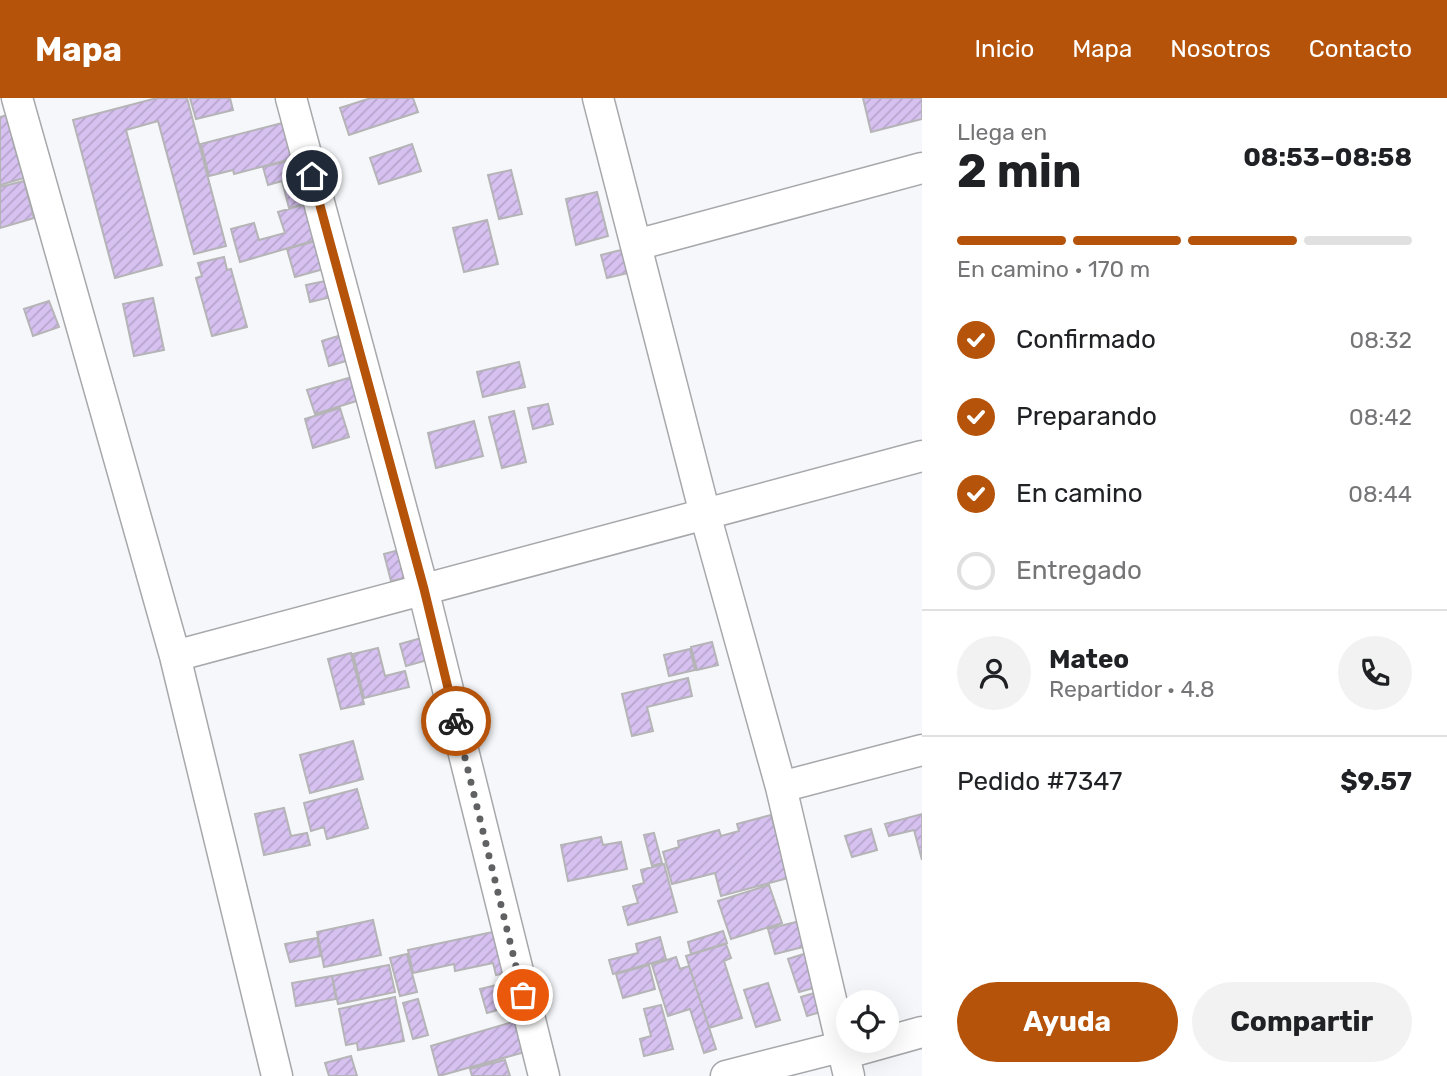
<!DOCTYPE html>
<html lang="es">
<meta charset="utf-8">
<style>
body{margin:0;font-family:Rubik,sans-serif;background:#f2f2f2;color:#202124;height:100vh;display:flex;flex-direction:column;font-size:26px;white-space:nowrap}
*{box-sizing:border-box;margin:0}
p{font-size:23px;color:#757577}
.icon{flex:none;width:38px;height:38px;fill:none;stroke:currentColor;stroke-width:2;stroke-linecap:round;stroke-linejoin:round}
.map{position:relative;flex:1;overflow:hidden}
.details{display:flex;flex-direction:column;background:#fff;width:525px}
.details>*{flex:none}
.fabs{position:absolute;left:836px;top:892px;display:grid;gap:14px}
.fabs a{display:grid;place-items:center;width:63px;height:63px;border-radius:50%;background:#fff;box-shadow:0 7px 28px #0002;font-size:35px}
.pin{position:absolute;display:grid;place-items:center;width:60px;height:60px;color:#fff;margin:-30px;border:4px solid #fff;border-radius:50%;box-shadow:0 2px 7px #0007}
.courier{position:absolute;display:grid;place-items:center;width:70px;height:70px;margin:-35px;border:5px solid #b45309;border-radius:50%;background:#fff;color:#222;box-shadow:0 2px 9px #0007}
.headline em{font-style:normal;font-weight:700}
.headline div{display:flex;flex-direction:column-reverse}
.headline{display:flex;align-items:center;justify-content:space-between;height:119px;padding:0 35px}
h1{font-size:46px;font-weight:700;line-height:52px}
.bar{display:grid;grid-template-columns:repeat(4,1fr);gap:10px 7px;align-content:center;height:84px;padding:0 35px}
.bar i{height:9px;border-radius:5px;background:#e0e0e0}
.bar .active{background:#b45309}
.bar p{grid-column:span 4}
.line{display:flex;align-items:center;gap:18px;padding:0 35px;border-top:2px solid #e0e0e0}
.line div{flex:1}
.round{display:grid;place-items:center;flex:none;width:74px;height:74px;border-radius:37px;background:#f2f2f2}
ol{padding:0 35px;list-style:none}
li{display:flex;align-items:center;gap:21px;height:77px}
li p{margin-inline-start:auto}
li .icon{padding:7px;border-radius:50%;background:#b45309;color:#fff;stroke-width:4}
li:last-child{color:#757577}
li i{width:38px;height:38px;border:4px solid #e0e0e0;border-radius:50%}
.button{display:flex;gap:14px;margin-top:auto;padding:14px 35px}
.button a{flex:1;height:80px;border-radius:42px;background:#b45309;color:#fff;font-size:28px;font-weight:700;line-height:80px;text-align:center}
.button a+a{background:#f2f2f2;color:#202124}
header{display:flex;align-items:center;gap:42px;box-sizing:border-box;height:98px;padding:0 35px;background:#b45309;color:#fff}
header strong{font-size:33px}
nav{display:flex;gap:38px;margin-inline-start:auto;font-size:24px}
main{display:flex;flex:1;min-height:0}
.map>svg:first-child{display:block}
.building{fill:url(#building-hatch);stroke:#b5b4b6;stroke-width:2}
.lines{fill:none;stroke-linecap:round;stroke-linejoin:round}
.minor-casing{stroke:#a7a8ab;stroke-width:33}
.minor{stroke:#fff;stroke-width:30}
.done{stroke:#606163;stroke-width:7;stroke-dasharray:0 12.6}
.route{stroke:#b45309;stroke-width:9}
</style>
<header>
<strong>Mapa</strong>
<nav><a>Inicio</a><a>Mapa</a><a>Nosotros</a><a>Contacto</a></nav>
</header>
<main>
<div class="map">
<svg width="922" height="978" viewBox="0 0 922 978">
<defs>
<pattern id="building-hatch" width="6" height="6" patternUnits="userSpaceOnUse" patternTransform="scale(1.75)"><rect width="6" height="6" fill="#d6c1f0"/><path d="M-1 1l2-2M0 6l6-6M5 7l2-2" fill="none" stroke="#b7a5cd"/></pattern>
</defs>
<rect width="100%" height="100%" fill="#f6f7fa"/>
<path class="building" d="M 157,0 L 187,0 L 226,148 L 194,156 L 158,23 L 126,32 L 162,167 L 115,180 L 73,22 Z
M 190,0 L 230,0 L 233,12 L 196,21 Z
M 371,0 L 413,0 L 418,14 L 349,37 L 340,10 Z
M 863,0 L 922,0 L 922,21 L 871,34 Z
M 11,16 L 19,42 L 13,44 L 24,80 L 0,87 L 0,19 Z
M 290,23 L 299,59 L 234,76 L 233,72 L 209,78 L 201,46 Z
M 412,46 L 421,73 L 379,86 L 370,60 Z
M 300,60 L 312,104 L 289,110 L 282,83 L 268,87 L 263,69 Z
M 511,72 L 522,116 L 499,121 L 488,77 Z
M 24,83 L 34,120 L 0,130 L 0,89 Z
M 597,94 L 608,138 L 576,147 L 566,101 Z
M 313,104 L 323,140 L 240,164 L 231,131 L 254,125 L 259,142 L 285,135 L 278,114 Z
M 487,122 L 498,166 L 464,174 L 453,130 Z
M 319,142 L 327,170 L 295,179 L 287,151 Z
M 625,151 L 632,174 L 607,180 L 601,157 Z
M 224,159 L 227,172 L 231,171 L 247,229 L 212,238 L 196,180 L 202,178 L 198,165 Z
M 335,181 L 339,197 L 310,204 L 306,187 Z
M 153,200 L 164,252 L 134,258 L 123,206 Z
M 49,203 L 59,229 L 33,238 L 24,211 Z
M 348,235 L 356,260 L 329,268 L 322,243 Z
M 519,264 L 525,289 L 483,299 L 477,274 Z
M 359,277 L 366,300 L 315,316 L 307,292 Z
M 548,306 L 553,326 L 533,331 L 528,310 Z
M 340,310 L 349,339 L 313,350 L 305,321 Z
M 514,313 L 526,364 L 502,370 L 489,319 Z
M 474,323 L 483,358 L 436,370 L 428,335 Z
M 407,450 L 414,478 L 391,483 L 384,456 Z
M 425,539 L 431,561 L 406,568 L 400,546 Z
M 712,544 L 718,567 L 697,572 L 691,549 Z
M 378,550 L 385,578 L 405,573 L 409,589 L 364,600 L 353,556 Z
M 690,551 L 695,572 L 669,578 L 664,557 Z
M 351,555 L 364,606 L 341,611 L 328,561 Z
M 688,580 L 692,598 L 647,609 L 653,633 L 632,638 L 622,596 Z
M 353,643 L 363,681 L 310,695 L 300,657 Z
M 357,691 L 368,730 L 327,741 L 324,729 L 311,733 L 304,705 Z
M 284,710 L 291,738 L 307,735 L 310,747 L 264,757 L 255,716 Z
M 922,716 L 922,762 L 914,732 L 889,738 L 885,726 Z
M 771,717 L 788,780 L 721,798 L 715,775 L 672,786 L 663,754 L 679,749 L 678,743 L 719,732 L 721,738 L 739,733 L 737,726 Z
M 871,731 L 877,752 L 852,759 L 845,738 Z
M 654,735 L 662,765 L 652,768 L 644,737 Z
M 601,739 L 603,747 L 621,744 L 627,771 L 568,783 L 561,747 Z
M 664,766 L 677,814 L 628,827 L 623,809 L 638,805 L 633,788 L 644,785 L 641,772 Z
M 769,787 L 782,825 L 731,841 L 718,803 Z
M 808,821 L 815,846 L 775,856 L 768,831 Z
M 373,822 L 381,857 L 324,869 L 317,834 Z
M 507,831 L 516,873 L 496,877 L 493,865 L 455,873 L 454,866 L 413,875 L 408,852 Z
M 723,833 L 727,845 L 691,856 L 688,844 Z
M 660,839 L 666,861 L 613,876 L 609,862 L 638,855 L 636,846 Z
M 317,840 L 321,858 L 290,864 L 285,846 Z
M 726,846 L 731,860 L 724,863 L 742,920 L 709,930 L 686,858 Z
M 810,854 L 821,888 L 799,894 L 788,861 Z
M 407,856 L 417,894 L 400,898 L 390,860 Z
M 676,859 L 680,871 L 689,868 L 716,951 L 704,955 L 690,911 L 668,918 L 652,867 Z
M 389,867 L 395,894 L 338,906 L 332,878 Z
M 649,867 L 655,891 L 623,900 L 616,876 Z
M 332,878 L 336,901 L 296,908 L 292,885 Z
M 768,885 L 780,922 L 756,929 L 744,892 Z
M 501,886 L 508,909 L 487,915 L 480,891 Z
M 821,893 L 827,912 L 807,918 L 801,899 Z
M 395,899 L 404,943 L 358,952 L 357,945 L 346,947 L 339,911 Z
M 418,901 L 428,937 L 413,941 L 403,905 Z
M 661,907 L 673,951 L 644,958 L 640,941 L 651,938 L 644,911 Z
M 523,921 L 532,952 L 439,978 L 431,948 Z
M 351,958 L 357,978 L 329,978 L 325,965 Z
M 505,962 L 510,978 L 472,978 L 470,971 Z"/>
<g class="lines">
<defs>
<path id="minor" d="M 17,0 L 175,558 L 277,978
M 291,0 L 423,491 L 544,978
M 598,0 L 705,416 L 781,689 L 849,978
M 636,147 L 922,70
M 175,558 L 922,358
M 781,689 L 922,652
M 843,956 L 922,934
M 726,978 L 840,949"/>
</defs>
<use href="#minor" class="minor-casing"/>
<use href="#minor" class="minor"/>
</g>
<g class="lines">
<path class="done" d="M 456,623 L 523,897"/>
<path class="route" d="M 312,78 L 424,491 L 456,623"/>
</g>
</svg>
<div class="fabs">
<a><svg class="icon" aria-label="locate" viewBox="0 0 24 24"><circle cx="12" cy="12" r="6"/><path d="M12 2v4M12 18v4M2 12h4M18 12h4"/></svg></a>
</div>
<div class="pin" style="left:523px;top:897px;background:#ea580c"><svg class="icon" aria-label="bag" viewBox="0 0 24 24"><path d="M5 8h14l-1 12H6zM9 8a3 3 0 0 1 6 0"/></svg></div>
<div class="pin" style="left:312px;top:78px;background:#1f2937"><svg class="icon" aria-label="home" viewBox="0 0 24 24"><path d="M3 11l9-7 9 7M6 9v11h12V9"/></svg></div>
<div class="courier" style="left:456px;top:623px"><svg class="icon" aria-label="bike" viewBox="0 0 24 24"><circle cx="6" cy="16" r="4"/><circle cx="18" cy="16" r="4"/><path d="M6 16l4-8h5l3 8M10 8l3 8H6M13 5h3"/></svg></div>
</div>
<section class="details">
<div class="headline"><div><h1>2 min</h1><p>Llega en</p></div><em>08:53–08:58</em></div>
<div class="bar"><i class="active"></i><i class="active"></i><i class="active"></i><i></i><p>En camino · 170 m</p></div>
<ol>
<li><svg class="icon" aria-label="check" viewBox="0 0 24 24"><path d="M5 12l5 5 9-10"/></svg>Confirmado<p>08:32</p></li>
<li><svg class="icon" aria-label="check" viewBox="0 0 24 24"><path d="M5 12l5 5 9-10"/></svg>Preparando<p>08:42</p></li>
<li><svg class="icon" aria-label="check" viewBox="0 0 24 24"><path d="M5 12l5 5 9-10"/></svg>En camino<p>08:44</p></li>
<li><i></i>Entregado</li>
</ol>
<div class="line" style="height:126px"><a class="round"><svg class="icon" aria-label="person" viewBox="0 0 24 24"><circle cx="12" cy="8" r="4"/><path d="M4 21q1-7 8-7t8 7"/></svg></a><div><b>Mateo</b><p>Repartidor · 4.8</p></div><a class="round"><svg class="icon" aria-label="phone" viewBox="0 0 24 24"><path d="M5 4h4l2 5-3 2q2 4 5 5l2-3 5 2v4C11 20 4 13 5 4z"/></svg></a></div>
<div class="line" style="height:91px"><div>Pedido #7347</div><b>$9.57</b></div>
<div class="button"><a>Ayuda</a><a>Compartir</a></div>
</section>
</main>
